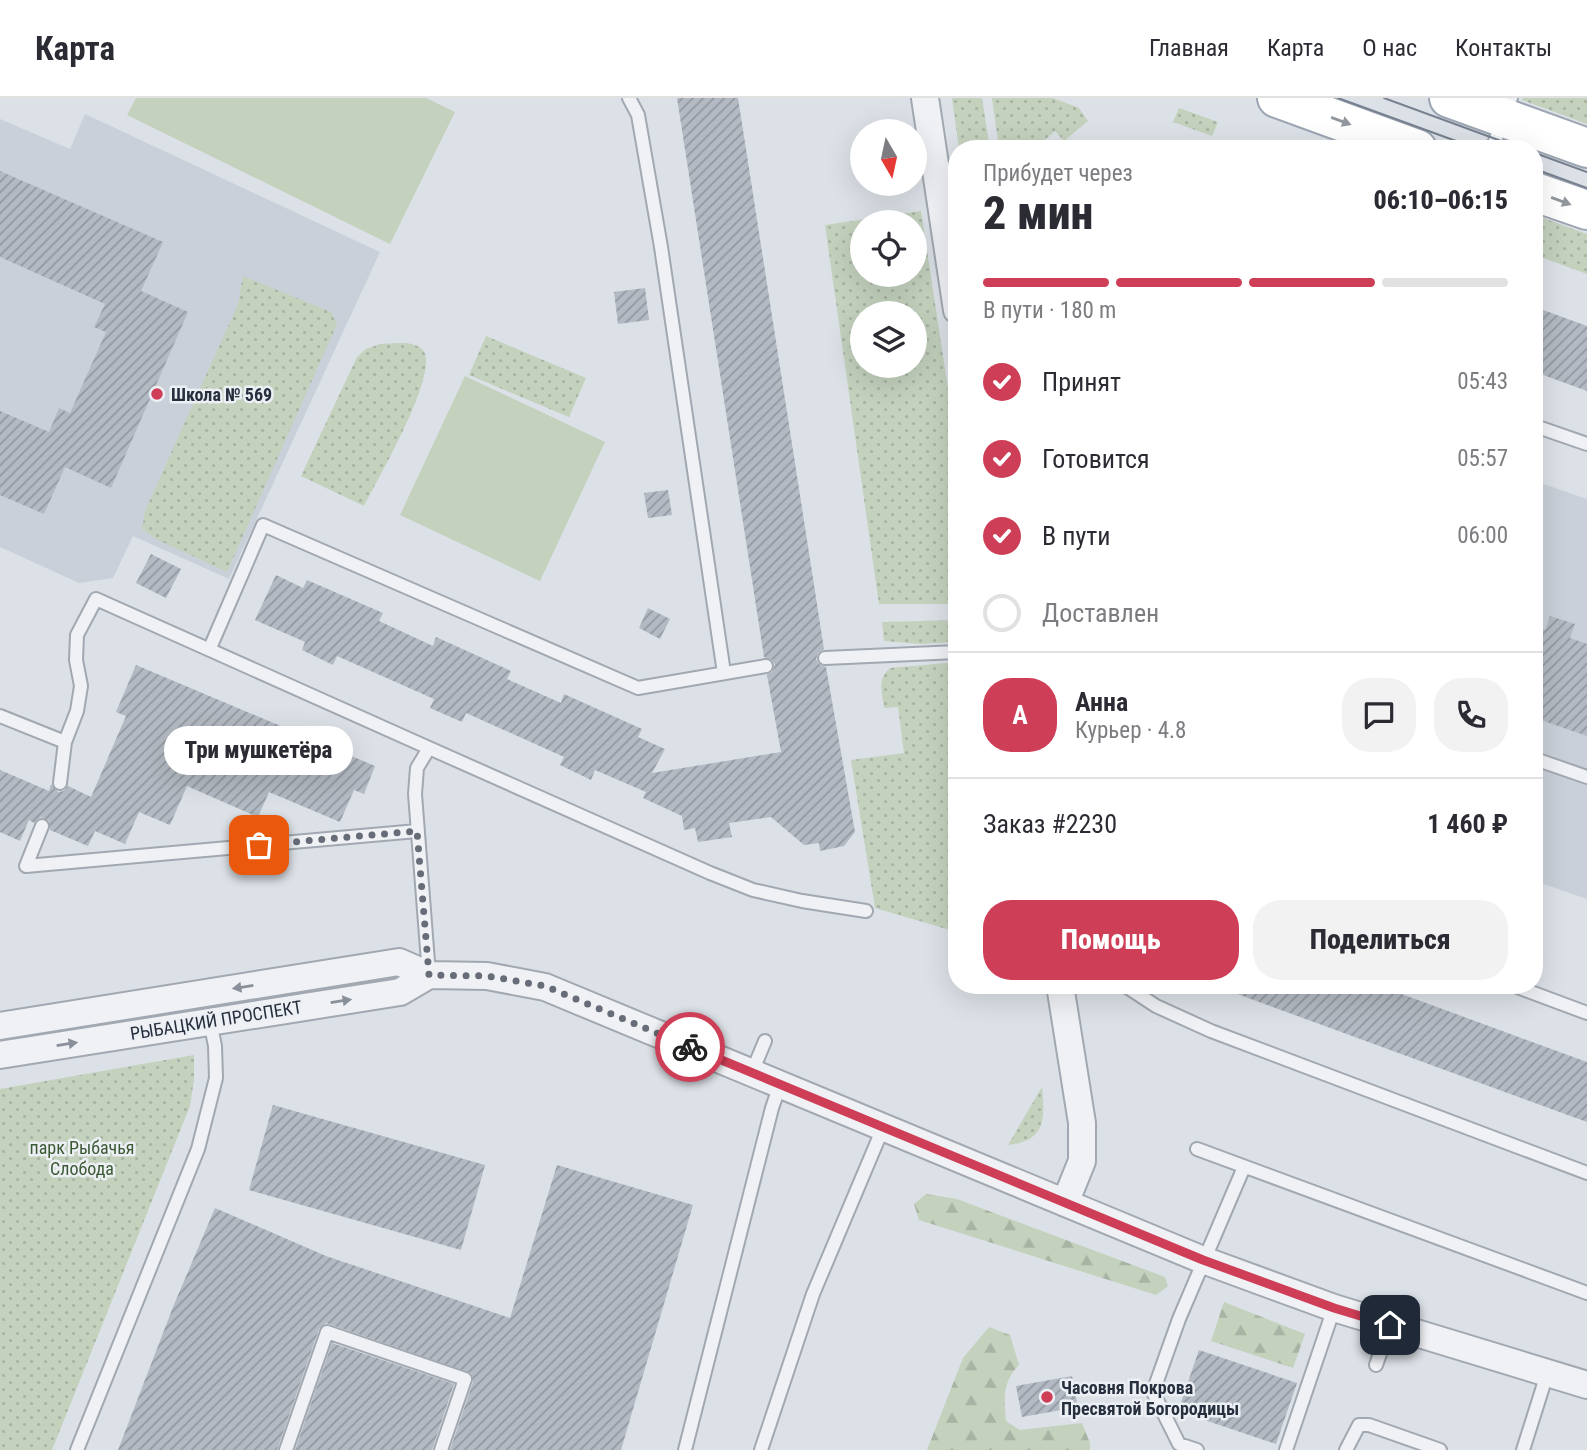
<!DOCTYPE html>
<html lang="ru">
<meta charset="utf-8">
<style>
body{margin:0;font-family:"Roboto Condensed",sans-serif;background:#f2f2f3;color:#2b2b33;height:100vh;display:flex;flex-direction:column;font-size:26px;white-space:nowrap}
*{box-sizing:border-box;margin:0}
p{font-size:23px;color:#7c7c81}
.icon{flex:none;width:38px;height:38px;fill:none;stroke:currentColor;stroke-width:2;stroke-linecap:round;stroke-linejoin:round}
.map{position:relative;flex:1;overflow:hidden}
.drawer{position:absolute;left:948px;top:42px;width:595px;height:854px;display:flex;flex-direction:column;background:#fff;border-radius:28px;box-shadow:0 7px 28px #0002}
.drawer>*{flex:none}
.needle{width:46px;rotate:171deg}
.fabs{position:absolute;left:850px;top:21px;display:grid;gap:14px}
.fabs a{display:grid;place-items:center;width:77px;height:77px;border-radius:50%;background:#fff;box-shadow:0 7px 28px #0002;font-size:35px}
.pin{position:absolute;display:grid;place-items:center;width:60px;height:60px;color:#fff;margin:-30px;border-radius:14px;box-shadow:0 4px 10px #0006}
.courier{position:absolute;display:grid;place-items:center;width:70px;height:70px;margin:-35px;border:5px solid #cf3e57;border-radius:50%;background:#fff;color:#222;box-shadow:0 2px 9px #0007}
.bubble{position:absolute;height:49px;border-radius:24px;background:#fff;box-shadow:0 7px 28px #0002;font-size:23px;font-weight:800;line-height:49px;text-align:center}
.head em{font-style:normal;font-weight:800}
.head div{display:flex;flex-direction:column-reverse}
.head{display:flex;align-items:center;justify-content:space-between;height:119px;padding:0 35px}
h1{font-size:46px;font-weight:800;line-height:52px}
.bar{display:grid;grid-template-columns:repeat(4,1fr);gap:10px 7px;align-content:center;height:84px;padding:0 35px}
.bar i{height:9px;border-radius:5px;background:#e1e1e2}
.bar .on{background:#cf3e57}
.bar p{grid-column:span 4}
.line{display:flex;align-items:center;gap:18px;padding:0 35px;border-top:2px solid #e1e1e2}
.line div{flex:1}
.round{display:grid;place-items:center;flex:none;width:74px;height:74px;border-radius:28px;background:#f2f2f3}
ol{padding:0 35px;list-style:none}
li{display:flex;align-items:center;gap:21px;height:77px}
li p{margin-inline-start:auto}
li .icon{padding:7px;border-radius:50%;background:#cf3e57;color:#fff;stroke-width:4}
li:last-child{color:#7c7c81}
li i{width:38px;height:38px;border:4px solid #e1e1e2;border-radius:50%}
.button{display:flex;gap:14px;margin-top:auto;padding:14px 35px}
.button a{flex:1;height:80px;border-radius:28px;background:#cf3e57;color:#fff;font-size:28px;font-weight:800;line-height:80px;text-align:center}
.button a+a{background:#f2f2f3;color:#2b2b33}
header{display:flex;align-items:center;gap:42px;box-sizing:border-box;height:98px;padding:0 35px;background:#fff;border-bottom:2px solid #e1e1e2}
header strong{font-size:33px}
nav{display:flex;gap:38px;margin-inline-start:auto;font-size:24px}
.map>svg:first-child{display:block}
.built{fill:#cad0d9}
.grass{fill:url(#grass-dots);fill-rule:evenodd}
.forest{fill:url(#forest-firs)}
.pitch{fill:#c3d1bd}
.building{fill:url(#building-hatch)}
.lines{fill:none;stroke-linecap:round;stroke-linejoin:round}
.service-casing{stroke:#a2a8b1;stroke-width:16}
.minor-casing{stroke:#a2a8b1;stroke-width:30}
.primary-casing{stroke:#9ca5b2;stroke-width:42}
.service{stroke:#eff1f5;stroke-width:12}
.minor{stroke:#eff1f5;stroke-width:26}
.primary{stroke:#fff;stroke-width:38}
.tram{stroke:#768090;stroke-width:2}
.oneway{fill:#92979e}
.oneway2{fill:#8a9099}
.done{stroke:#666d78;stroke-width:7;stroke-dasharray:0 12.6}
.route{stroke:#cf3e57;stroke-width:9}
.poi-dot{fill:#cf3e57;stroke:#eceff4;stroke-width:2.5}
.labels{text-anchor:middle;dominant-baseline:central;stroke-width:5;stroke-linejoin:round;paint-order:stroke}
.poi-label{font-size:18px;font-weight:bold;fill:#262f3d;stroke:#eceff4;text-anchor:start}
.street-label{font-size:18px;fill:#262f3d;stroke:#eceff4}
.park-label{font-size:18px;fill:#3b5933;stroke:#eceff4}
</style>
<header>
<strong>Карта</strong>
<nav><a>Главная</a><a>Карта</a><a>О нас</a><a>Контакты</a></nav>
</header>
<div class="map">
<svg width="1587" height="1352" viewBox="0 0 1587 1352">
<defs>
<pattern id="grass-dots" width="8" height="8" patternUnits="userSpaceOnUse" patternTransform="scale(1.75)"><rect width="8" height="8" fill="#c3d1bd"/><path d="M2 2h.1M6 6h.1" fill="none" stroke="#a7b4a3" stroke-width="1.8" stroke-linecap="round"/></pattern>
<pattern id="forest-firs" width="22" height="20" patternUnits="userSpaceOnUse" patternTransform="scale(1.75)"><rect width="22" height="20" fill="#c3d1bd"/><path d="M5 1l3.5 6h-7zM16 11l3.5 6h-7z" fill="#a7b4a3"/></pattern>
<pattern id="building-hatch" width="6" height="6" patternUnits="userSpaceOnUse" patternTransform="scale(1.75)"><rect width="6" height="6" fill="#b4bac3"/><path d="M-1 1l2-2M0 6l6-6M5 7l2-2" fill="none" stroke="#9298a0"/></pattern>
</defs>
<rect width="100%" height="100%" fill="#dce1e7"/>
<path class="built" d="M 85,16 L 380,154 L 229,481 L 133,438 L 113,480 L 79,485 L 0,449 L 0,21 L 70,51 Z
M 1535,383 L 1587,401 L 1587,801 L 1535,783 Z"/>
<path class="grass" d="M 952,0 L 982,0 L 990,51 L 959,51 Z
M 992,0 L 1053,0 L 1079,10 L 1088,23 L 1064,43 L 1055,33 L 1037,49 L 1038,51 L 999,51 Z
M 1523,0 L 1587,0 L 1587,26 L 1522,2 Z
M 1179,10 L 1218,24 L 1212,38 L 1173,24 Z
M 921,113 L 957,350 L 957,506 L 879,506 L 825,127 ZM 863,124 L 915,124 L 915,177 L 863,177 ZM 863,215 L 915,215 L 915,268 L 863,268 Z
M 1535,117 L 1587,136 L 1587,176 L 1535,157 Z
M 243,178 L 331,214 L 337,226 L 227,474 L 156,441 L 142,431 L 145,413 L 238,206 Z
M 486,238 L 586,280 L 569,319 L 469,277 Z
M 380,246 C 392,246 412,242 422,251 C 443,270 376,384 364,408 L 301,378 L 357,259 L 366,251 Z
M 957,522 L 957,544 L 920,546 L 884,543 L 882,524 Z
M 957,564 L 957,834 L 875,810 L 851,662 L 904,655 L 898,609 L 884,610 C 882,594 877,581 890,570 Z
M 194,957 L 194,982 L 190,1008 L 52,1352 L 0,1352 L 0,991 Z
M 1042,989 C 1045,1021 1046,1043 1008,1047 Z"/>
<path class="forest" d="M 926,1096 L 957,1101 L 1165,1179 L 1168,1188 L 1156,1197 L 919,1122 L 914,1106 Z
M 1224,1204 L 1305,1236 L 1293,1270 L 1211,1243 Z
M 989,1229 L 1010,1237 L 1019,1267 C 1002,1284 1004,1301 1006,1323 L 1020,1332 L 1082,1325 L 1090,1345 L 1090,1352 L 927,1352 L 963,1260 Z"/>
<path class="pitch" d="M 136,0 L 426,0 L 455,14 L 390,146 L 127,17 Z
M 465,278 L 605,344 L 540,483 L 400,417 Z"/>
<path class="building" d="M 677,0 L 738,0 L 824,551 L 818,555 L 816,561 L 820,567 L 826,569 L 855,734 L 844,748 L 820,753 L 819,745 L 804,747 L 771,719 L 729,725 L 732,739 L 698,744 L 695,730 L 684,732 L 682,718 L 643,700 L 646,694 L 595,672 L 591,682 L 560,667 L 564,659 L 466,615 L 462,624 L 430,610 L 434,601 L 337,558 L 333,567 L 302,552 L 305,544 L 255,522 L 276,477 L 303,490 L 307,482 L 383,515 L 379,523 L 433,548 L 436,539 L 511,573 L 507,581 L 561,605 L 564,596 L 642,631 L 638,639 L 665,651 L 652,675 L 781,654 L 767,577 L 772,574 L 775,567 L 772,562 L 764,559 Z
M 0,73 L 163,144 L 141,193 L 188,214 L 111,390 L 65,369 L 44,416 L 0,397 L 0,313 L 49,334 L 59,310 L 70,315 L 106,234 L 94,229 L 105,206 L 0,159 Z
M 645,190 L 649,222 L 618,226 L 614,194 Z
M 1535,209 L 1587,228 L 1587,293 L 1535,274 Z
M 668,392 L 672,417 L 648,420 L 644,395 Z
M 151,456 L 181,471 L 166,500 L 136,485 Z
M 648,510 L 670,521 L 660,541 L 639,530 Z
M 1550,518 L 1575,526 L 1570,540 L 1587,546 L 1587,638 L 1535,620 L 1535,528 L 1545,532 Z
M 136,567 L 375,668 L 364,696 L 354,692 L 340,724 L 269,694 L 258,719 L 187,688 L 170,727 L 139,714 L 125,746 L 95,733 L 88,748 L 50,732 L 49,723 L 41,719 L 34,725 L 29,722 L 20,743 L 0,734 L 0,672 L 49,693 L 51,686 L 58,694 L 64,693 L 68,688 L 91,699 L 126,618 L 116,614 Z
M 1221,887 L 1377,887 L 1587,964 L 1587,1024 L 1221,890 Z
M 273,1007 L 485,1067 L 461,1152 L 249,1092 Z
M 557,1067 L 693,1107 L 621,1352 L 450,1352 L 473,1284 L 471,1275 L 326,1225 L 319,1231 L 277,1352 L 118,1352 L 173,1209 L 215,1110 L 326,1158 L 510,1220 Z
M 332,1245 L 454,1286 L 432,1352 L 295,1352 Z
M 1199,1252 L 1297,1285 L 1276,1346 L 1178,1313 Z
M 1072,1278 L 1078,1309 L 1022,1319 L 1016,1288 Z"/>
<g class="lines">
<defs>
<path id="service" d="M 629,0 L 638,17 L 661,149 L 724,575
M 1492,51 L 1511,0
M 1535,328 L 1587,346
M 210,550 L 263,427 L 638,590 L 766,568
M 825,560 L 957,554
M 0,618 L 65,644 L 77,613 L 81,588 L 76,562 L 77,537 L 96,501 L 429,650
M 1535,661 L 1587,679
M 60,685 L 65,644
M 42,728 L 26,768 L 417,733
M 429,877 L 415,696 L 417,670 L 429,650 L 710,775 L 753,792 L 802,803 L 866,813
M 1124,887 L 1156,908 L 1211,933 L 1587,1075
M 1512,887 L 1587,915
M 752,974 L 765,943
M 1197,1051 L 1587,1195
M 1376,1267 L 1390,1227
M 77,1352 L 198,1051 L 216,980 L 215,948 L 210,923
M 286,1352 L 327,1234 L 465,1281 L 441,1352
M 685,1352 L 772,1010 L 780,987
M 761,1352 L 813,1196 L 883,1030
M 1197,1352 L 1179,1346 L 1153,1294 L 1179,1221 L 1244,1069
M 1286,1352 L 1334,1210
M 1346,1352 L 1359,1327 L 1369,1327 L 1440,1352
M 1523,1352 L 1547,1276"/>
<path id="minor" d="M 925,0 L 957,212
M 1060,887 L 1082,1025 L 1082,1063 L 1065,1105
M 0,928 L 399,864 L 429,877 L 487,878 L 545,889 L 1203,1162 L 1334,1210 L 1587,1287
M 0,957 L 400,894 L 429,877"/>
<path id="primary" d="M 1277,0 L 1417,51
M 1449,0 L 1587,50
M 1535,94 L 1587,112"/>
</defs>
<use href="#service" class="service-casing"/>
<use href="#minor" class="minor-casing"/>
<use href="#primary" class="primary-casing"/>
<use href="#service" class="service"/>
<use href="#minor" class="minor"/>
<use href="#primary" class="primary"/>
<path class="tram" d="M 1338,0 L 1478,51
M 1384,0 L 1523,51
M 1535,55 L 1587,74
M 1535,71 L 1587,90"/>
</g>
<defs><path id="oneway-solid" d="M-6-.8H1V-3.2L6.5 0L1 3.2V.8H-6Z" transform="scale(1.75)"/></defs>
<g class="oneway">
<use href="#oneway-solid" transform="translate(1341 23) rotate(20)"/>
<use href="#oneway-solid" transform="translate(1561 103) rotate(20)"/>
</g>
<g class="oneway2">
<use href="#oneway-solid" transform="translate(243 889) rotate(171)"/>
<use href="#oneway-solid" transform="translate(341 903) rotate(-9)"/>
<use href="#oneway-solid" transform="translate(67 946) rotate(-9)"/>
</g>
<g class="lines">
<path class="done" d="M 259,747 L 417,733 L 429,877 L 487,878 L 545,888 L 690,949"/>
<path class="route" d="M 690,949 L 1203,1162 L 1334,1210 L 1390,1227"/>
</g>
<g class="poi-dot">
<circle cx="157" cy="296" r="7"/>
<circle cx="1047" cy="1299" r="7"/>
</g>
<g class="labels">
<g class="poi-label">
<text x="171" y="296">Школа № 569</text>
<text x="1061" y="1289">Часовня Покрова<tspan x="1061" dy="21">Пресвятой Богородицы</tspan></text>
</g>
<g class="street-label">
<text transform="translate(216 922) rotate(-9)">РЫБАЦКИЙ ПРОСПЕКТ</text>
</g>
<g class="park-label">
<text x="82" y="1049">парк Рыбачья<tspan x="82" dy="21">Слобода</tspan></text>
</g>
</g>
</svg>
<div class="fabs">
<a><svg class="needle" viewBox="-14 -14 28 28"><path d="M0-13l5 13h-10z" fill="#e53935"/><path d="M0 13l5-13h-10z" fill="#7c7c81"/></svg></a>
<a><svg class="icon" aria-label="locate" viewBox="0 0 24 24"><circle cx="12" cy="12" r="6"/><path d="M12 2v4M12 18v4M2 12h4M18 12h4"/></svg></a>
<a><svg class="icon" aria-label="layers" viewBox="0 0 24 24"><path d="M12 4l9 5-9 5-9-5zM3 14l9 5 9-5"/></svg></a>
</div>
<div class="pin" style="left:259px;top:747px;background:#ea580c"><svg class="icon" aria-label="bag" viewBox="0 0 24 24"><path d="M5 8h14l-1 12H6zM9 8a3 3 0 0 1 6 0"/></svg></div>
<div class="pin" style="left:1390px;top:1227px;background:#1f2937"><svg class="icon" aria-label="home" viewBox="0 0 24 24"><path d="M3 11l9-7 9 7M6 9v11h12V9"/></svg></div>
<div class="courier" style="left:690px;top:949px"><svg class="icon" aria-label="bike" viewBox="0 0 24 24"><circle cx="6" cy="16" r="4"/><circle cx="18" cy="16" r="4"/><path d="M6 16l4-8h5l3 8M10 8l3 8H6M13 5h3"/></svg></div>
<div class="bubble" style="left:164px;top:628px;width:189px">Три мушкетёра</div>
<section class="drawer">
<div class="head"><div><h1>2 мин</h1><p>Прибудет через</p></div><em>06:10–06:15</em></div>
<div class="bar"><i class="on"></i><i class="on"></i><i class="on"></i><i></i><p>В пути · 180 m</p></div>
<ol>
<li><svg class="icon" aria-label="check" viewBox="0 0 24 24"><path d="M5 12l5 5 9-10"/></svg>Принят<p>05:43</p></li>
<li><svg class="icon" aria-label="check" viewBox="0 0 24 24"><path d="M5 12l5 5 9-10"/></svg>Готовится<p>05:57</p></li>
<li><svg class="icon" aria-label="check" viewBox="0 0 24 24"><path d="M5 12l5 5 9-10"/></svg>В пути<p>06:00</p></li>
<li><i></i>Доставлен</li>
</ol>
<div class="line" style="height:126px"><b class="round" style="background:#cf3e57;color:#fff">А</b><div><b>Анна</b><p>Курьер · 4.8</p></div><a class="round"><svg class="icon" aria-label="chat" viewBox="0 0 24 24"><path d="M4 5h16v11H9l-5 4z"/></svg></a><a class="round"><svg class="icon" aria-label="phone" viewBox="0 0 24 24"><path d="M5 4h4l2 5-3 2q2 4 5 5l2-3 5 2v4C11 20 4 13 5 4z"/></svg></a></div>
<div class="line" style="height:91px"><div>Заказ #2230</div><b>1 460 ₽</b></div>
<div class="button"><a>Помощь</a><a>Поделиться</a></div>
</section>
</div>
